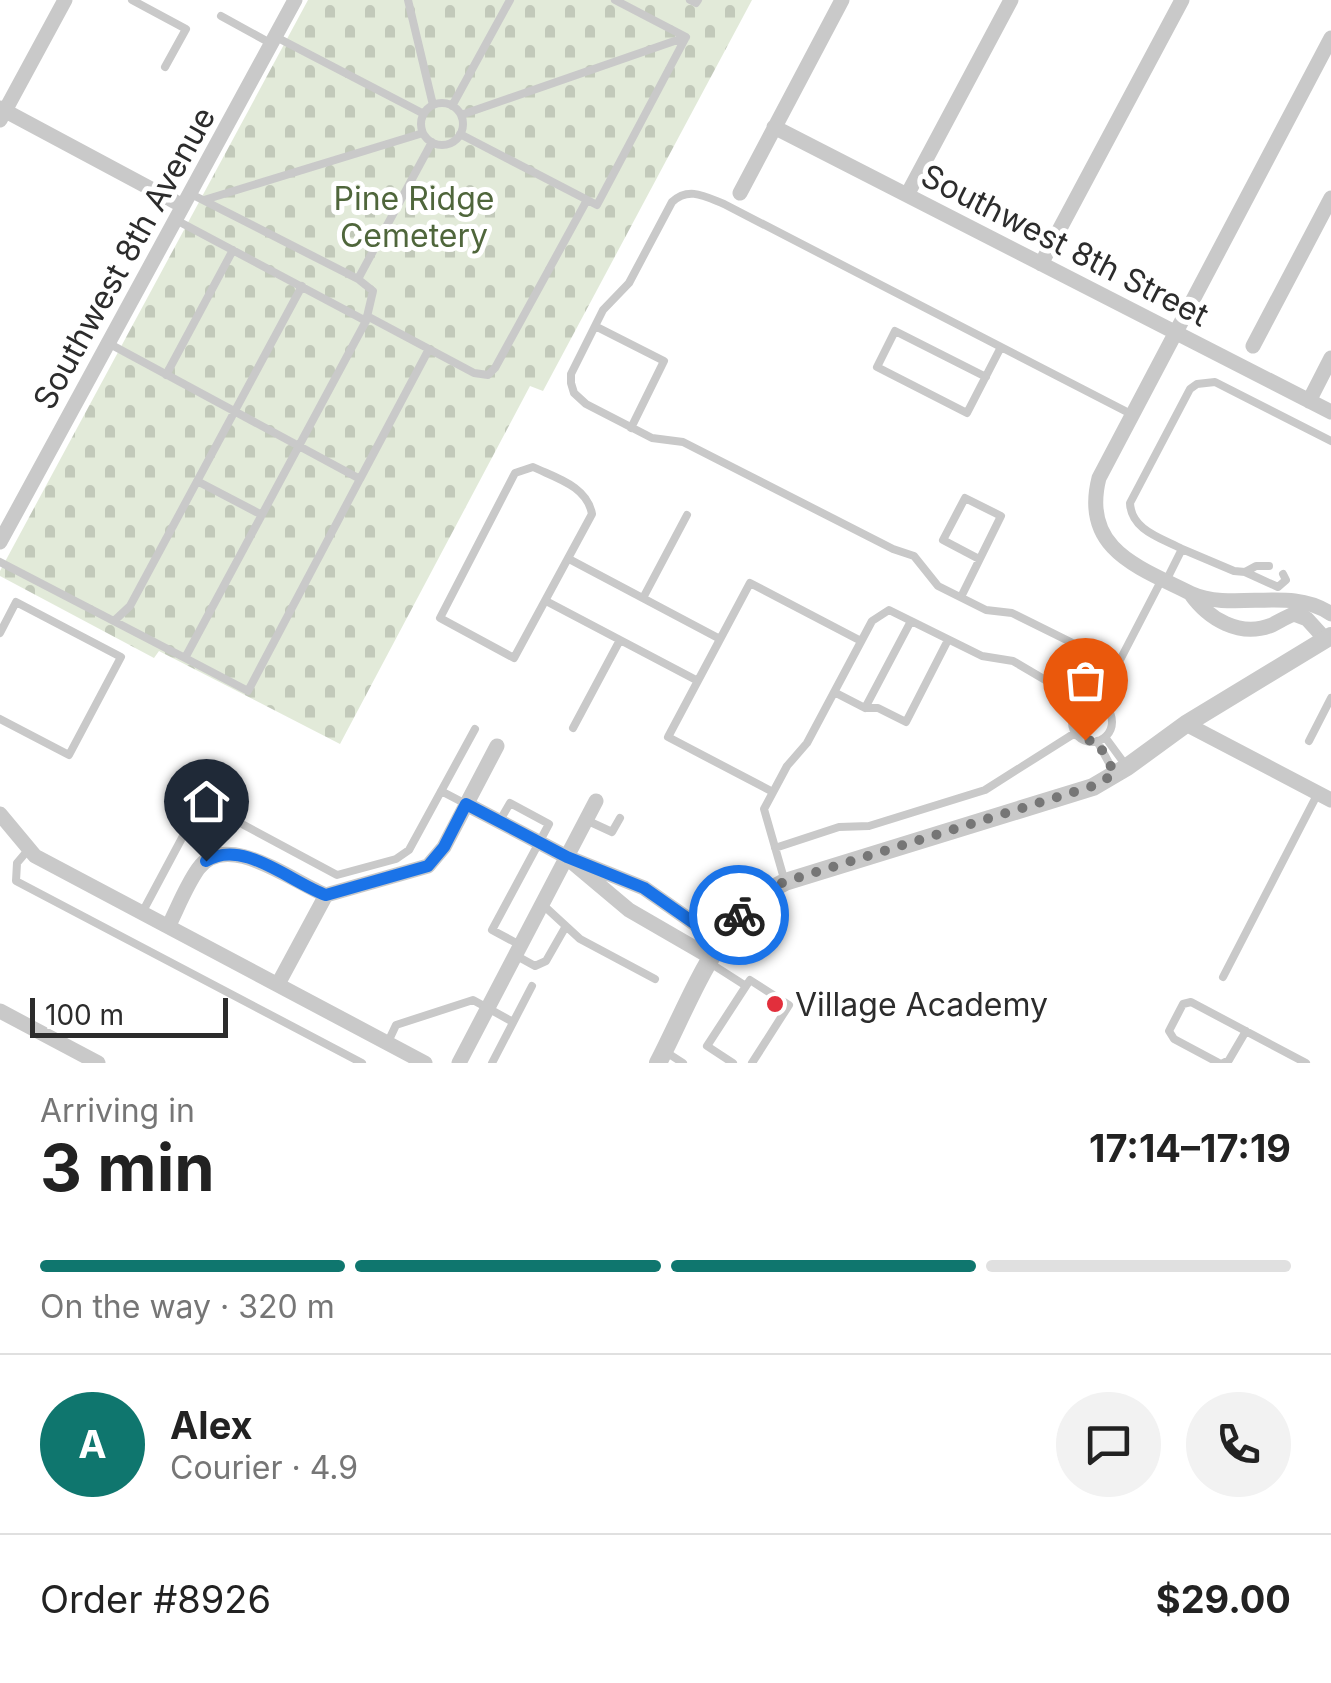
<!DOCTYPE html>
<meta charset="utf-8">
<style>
body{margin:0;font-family:Inter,sans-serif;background:#f2f2f2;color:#222;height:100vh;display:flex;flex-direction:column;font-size:38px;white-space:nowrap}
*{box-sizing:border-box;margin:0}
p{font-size:32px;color:#767676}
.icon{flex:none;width:55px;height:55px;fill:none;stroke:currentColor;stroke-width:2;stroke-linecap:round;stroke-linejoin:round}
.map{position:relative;height:1063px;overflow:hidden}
.side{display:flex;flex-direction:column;background:#fff;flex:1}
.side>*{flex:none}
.scale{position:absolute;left:30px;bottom:25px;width:198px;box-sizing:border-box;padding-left:10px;border:5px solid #2c2c2c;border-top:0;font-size:28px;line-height:35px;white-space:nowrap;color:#2c2c2c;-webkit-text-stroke:8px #fff;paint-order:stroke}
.pin{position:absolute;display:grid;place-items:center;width:85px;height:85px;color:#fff;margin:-102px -42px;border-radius:50% 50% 50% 0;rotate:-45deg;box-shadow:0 0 10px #0007}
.pin .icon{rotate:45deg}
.courier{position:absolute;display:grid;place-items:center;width:100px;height:100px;margin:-50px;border:8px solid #1a73e8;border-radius:50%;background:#fff;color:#222;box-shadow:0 2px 12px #0007}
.head em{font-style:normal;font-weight:700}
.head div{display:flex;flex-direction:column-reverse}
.head{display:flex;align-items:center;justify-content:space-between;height:170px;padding:0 40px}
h1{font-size:65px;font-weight:700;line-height:75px}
.bar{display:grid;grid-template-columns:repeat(4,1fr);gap:15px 10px;align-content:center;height:120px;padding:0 40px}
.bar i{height:12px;border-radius:8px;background:#e0e0e0}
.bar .current{background:#0f766e}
.bar p{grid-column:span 4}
.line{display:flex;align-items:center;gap:25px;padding:0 40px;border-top:2px solid #e0e0e0}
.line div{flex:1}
.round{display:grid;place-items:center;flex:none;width:105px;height:105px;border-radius:52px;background:#f2f2f2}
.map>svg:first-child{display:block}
.cemetery{fill:url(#cemetery-stones)}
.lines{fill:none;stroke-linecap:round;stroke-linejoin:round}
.service{stroke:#c9c9c9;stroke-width:8}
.minor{stroke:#c9c9c9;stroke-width:15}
.tertiary{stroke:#c9c9c9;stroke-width:18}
.done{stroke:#767676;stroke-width:10;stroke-dasharray:0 18}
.route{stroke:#1a73e8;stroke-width:12}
.poi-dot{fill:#e22f3c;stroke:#fff;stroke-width:4}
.labels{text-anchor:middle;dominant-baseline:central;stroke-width:10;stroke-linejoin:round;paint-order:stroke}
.park-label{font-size:32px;fill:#4f663b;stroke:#fff}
.street-label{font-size:32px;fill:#2c2c2c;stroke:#fff}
.poi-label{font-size:32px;fill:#2c2c2c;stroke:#fff;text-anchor:start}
</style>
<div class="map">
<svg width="1331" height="1063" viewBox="0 0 1331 1063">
<defs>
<pattern id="cemetery-stones" width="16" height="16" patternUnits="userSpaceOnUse" patternTransform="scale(2.5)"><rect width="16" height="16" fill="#e2ead9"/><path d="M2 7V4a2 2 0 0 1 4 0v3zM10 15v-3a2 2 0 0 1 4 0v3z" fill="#c2c9ba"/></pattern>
</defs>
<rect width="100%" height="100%" fill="#fff"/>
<path class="cemetery" d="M 308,0 L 752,0 L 543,391 L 530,386 L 340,744 L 159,651 L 154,658 L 0,576 L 0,571 Z"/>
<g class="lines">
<path class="service" d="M 132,0 L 186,29 L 165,67
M 408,0 L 433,105
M 690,0 L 696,3 L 698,0
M 221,16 L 272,44
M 276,37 L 424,114
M421 124a21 21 0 1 1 42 0a21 21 0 1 1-42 0Z
M 452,106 L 510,0
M 461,115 L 686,37
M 460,134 L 597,205 L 686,37 L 615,0
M 191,194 L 358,279 L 373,291 L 366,321
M 204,200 L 423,133
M 358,279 L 432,142
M 367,316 L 474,373 L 488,375 L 495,368 L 587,200
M 595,326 L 664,361 L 631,428
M 108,343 L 360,479 L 248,691 L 185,658
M 166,375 L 233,250
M 986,377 L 895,331 L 877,367 L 967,413 L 1001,347
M 1131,414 L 724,204 C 706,197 689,186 672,202 L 629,283 L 603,310 L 571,374 L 571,383 L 574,393 L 586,404 L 652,438 L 683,442 L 893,549 L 914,556 L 938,586 L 986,610 L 1012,613 L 1113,663 L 1119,662 L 1161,581
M 533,467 C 556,478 587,486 592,514 L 514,658 L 440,618 L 515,473 Z
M 360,479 L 429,349
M 197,481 L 262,515
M 1182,549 L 1234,571 L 1245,572
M 569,559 L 720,639
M 0,562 L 185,658 L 366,321 L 176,220
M 1269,566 L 1256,566 L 1245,572 L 1278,587 L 1286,580 L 1283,574
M 1166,581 L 1182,549 C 1161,538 1131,530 1130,503 L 1190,389 L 1197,384 L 1215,382 L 1331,441
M 961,597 L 1001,516 L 965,498 L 943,540 L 979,559
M 643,598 L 687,515
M 546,601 L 698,681
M 114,621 L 130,606 L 302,286
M 0,633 L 16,602 L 121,657 L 69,755 L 0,719
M 834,692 L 865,708 L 878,708 L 906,722 L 948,640
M1072 722a20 20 0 1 1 40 0a20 20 0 1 1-40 0Z
M 865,708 L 911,621
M 573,728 L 620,640
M 1105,737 L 1127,767
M 1097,741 L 1114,772
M 1309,741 L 1331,698
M 441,791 L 466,804
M 771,791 L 668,737 L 750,583 L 861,641
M 586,820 L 612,832 L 620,818
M 499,822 L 510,803 L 549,824 L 492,930 L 520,945
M 775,848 L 839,827 L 869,826 L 985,790 L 1075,733
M 28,850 L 17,863 L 16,881 L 362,1063
M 785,882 L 764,809 L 787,766 L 807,743 L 872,621 L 889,610 L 982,656 L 1013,661 L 1064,691 L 1077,708
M 542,904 L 580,939 L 655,979
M 143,911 L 198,808 L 214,809 L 337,875 L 396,859 L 409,850 L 475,729
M 515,955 L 535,966 L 546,961 L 566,926
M 710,963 L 746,986 L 750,980 L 789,1005 L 752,1063
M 1223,977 L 1317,795
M 388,1042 L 396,1025 L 473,1000 L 513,1022
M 666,1052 L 683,1063
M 492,1063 L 532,986
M 733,1063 L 707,1046 L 746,986
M 1219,1063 L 1174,1039 L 1169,1031 L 1183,1004 L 1191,1002 L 1306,1063
M 1223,1063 L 1229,1060 L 1246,1031"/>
<path class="minor" d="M 0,108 L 183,206
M 0,120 L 65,0
M 774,127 L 1331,412
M 740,193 L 842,0
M 907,195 L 1011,0
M 1041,264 L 1182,0
M 1253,346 L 1331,198
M 1309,401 L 1331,358
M 0,542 L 295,0
M 1190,593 C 1138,567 1081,549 1099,478 L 1331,38
M 1326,640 L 1307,619 L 1294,614 C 1286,617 1280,621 1272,625 C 1240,638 1208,619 1190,593 C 1234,613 1290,585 1331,614
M 1186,724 L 1331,800
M 466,804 L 567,857 L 644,888 L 721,942
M 0,814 L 35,856 L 425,1063
M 573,863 L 629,910 L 712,958
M 169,925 C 178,907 186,886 198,869 C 226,829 293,882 326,895 L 428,866 L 444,847 L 497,746
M 278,984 L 326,895
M 0,1011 L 98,1063
M 459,1063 L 596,801"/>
<path class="tertiary" d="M 658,1063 C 690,1002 720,912 785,882 L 1093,787 L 1127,767 L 1186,724 L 1331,636"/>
</g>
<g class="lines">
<path class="done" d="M 739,915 L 764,892 L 784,882 L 1093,786 L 1115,774 L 1097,741 L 1085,740"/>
<path class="route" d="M 206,861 C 243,838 290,882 326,895 L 428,866 L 444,847 L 466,804 L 567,857 L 644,888 L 721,942 L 739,915"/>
</g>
<circle class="poi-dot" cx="775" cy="1004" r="10"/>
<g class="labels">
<g class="park-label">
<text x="414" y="198">Pine Ridge<tspan x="414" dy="37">Cemetery</tspan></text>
</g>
<g class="street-label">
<text transform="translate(1065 245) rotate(27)">Southwest 8th Street</text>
<text transform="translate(124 258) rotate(-61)">Southwest 8th Avenue</text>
</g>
<g class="poi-label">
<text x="795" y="1004">Village Academy</text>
</g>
</g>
</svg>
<div class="scale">100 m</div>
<div class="pin" style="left:1085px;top:740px;background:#ea580c"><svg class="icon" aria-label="bag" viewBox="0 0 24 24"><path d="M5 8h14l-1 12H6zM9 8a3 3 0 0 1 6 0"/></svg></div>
<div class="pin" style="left:206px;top:861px;background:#1f2937"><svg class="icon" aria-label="home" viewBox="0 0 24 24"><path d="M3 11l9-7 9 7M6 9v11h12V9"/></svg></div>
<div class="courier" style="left:739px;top:915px"><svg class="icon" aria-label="bike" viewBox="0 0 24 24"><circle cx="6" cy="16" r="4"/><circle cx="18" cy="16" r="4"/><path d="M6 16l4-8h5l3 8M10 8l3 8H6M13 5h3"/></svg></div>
</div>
<section class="side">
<div class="head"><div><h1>3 min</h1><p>Arriving in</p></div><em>17:14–17:19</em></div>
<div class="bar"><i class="current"></i><i class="current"></i><i class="current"></i><i></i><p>On the way · 320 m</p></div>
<div class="line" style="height:180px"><b class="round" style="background:#0f766e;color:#fff">A</b><div><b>Alex</b><p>Courier · 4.9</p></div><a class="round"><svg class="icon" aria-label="chat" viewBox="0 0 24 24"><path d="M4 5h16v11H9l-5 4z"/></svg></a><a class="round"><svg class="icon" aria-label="phone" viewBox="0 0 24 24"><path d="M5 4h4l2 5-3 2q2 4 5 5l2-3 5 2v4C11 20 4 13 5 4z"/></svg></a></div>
<div class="line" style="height:130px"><div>Order #8926</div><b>$29.00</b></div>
</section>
